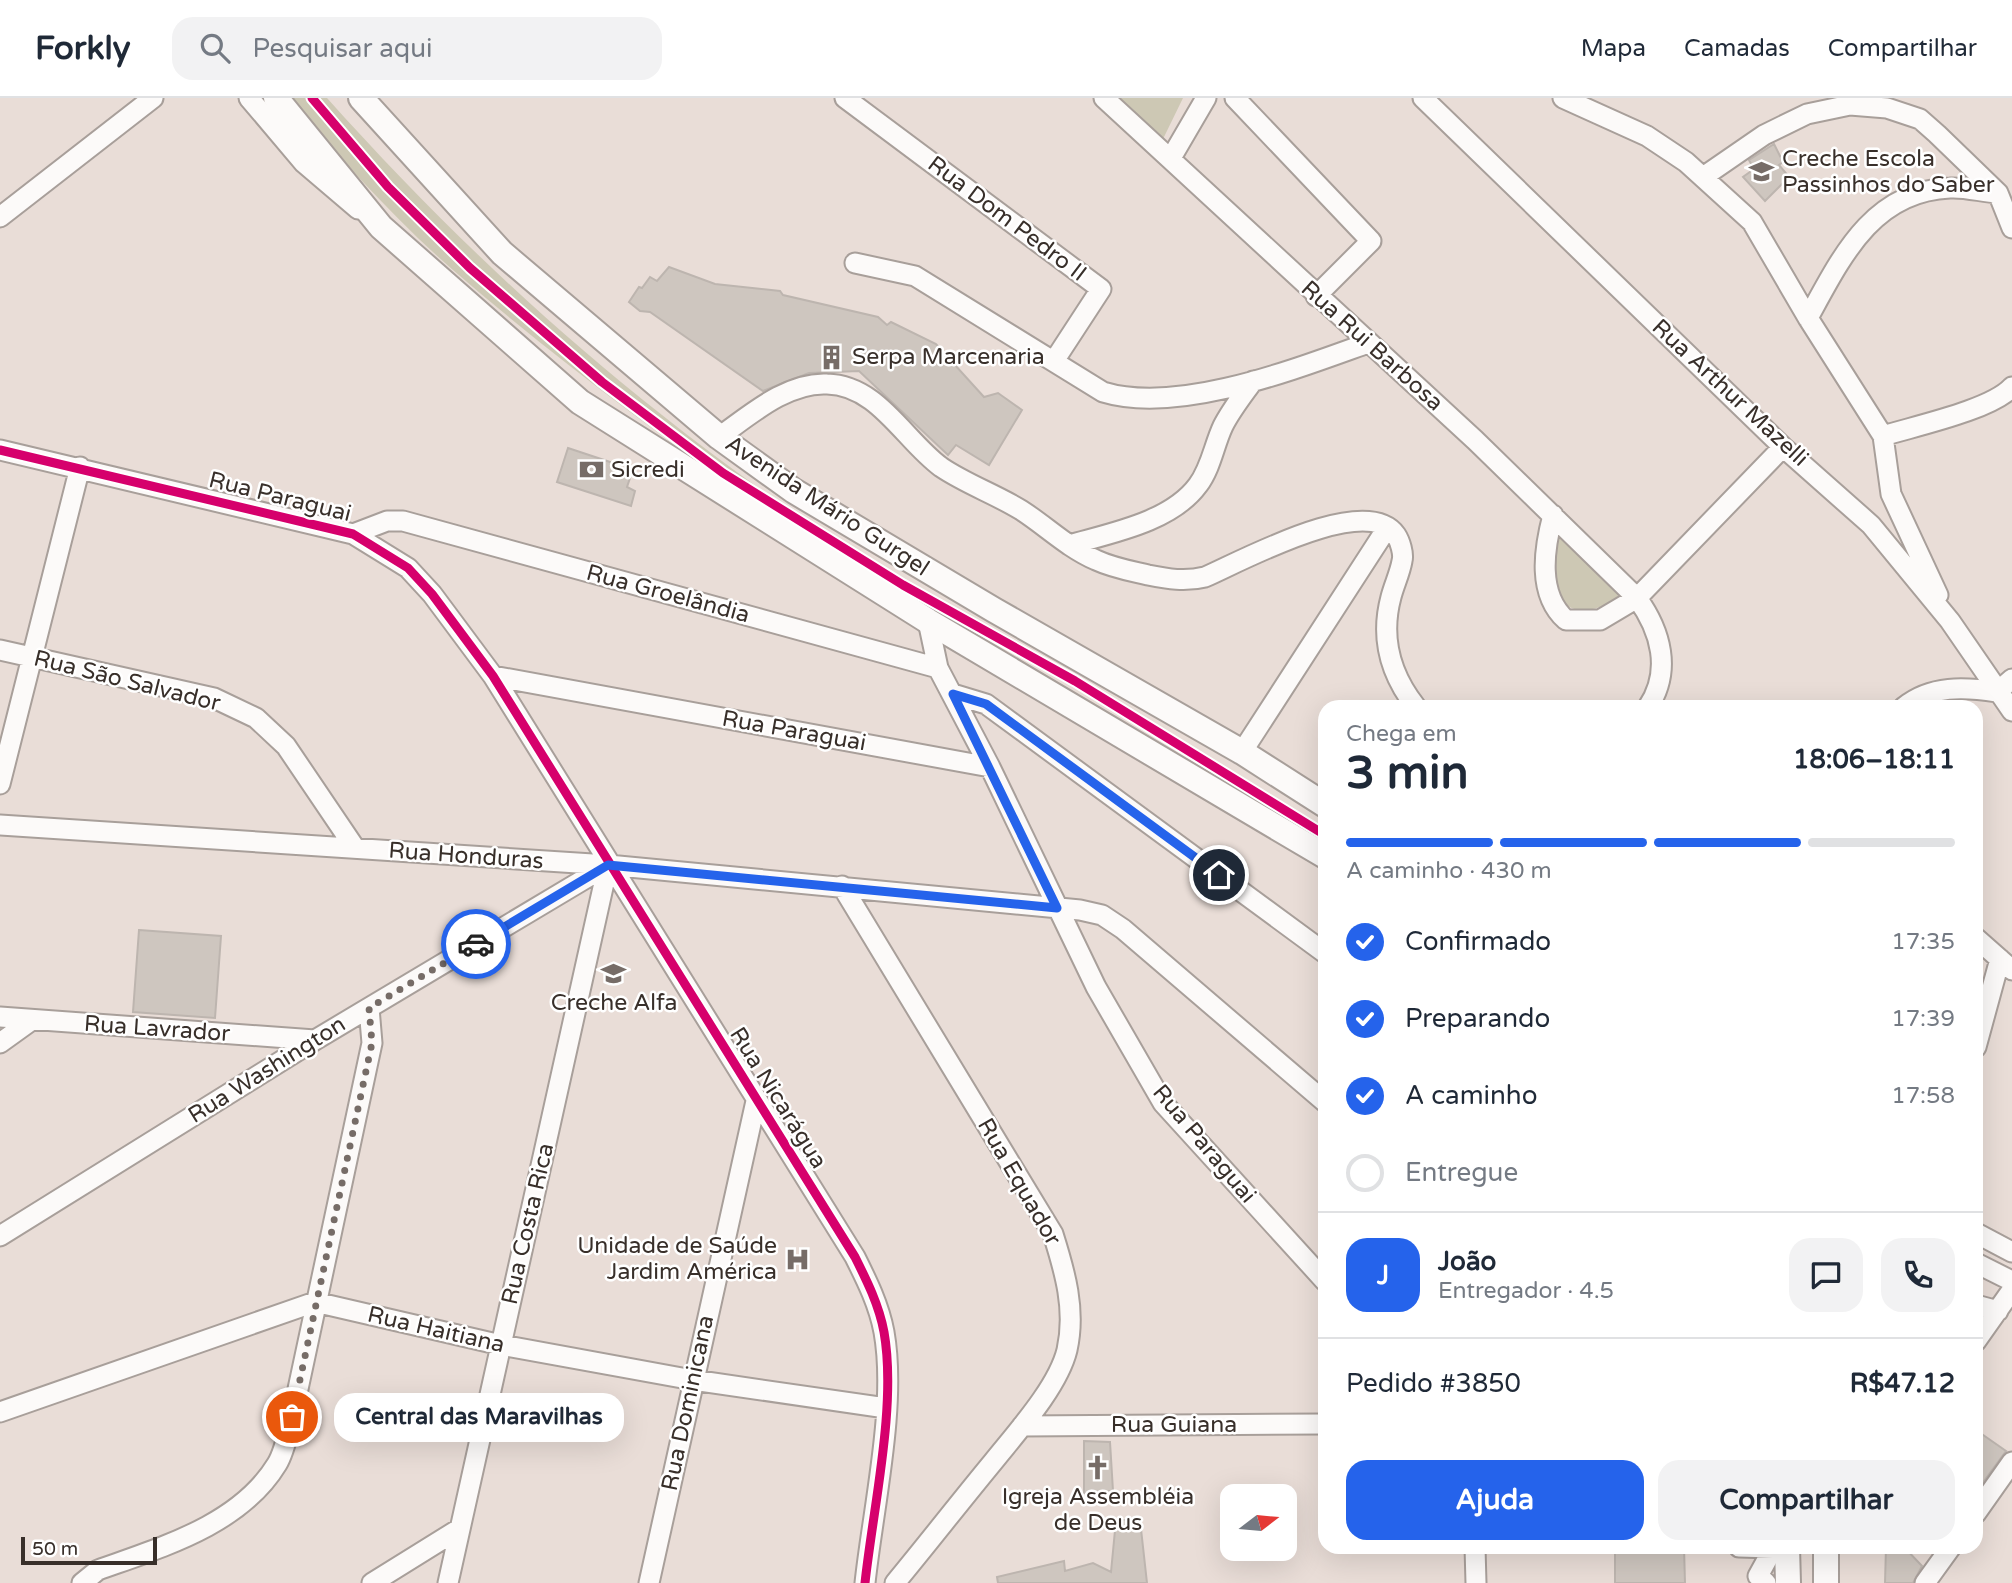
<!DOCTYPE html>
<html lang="pt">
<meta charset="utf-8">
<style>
body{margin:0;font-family:"Varela Round",sans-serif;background:#f2f2f3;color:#1f2937;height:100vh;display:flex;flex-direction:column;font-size:26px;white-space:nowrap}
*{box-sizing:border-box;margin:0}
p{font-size:23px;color:#747a83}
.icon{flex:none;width:38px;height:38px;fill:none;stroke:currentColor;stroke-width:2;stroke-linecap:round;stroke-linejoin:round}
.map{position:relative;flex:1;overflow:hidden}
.side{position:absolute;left:1318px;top:602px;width:665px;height:854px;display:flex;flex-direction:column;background:#fff;border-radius:21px;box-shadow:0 7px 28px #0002}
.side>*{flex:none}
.needle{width:46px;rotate:74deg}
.fabs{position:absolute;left:1220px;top:1386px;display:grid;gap:14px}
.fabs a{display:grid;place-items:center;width:77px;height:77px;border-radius:14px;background:#fff;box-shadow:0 7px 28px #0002;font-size:35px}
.scale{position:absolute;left:21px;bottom:18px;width:136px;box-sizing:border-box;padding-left:7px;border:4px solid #382f2a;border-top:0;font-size:19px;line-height:24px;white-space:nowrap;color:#382f2a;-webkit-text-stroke:5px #fff;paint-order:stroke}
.pin{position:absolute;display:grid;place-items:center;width:60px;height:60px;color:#fff;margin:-30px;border:4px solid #fff;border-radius:50%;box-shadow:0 2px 7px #0007}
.courier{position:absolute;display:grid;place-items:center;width:70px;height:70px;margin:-35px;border:5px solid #2563eb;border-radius:50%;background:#fff;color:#222;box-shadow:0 2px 9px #0007}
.bubble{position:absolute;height:49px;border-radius:21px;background:#fff;box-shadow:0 7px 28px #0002;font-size:23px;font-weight:700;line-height:49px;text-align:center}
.overview em{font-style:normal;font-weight:700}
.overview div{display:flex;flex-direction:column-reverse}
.overview{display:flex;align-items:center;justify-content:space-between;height:119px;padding:0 28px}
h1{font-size:46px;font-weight:700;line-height:52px}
.bar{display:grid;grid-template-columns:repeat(4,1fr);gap:10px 7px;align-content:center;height:84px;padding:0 28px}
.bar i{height:9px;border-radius:5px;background:#e0e1e3}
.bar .active{background:#2563eb}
.bar p{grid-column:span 4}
.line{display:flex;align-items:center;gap:18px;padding:0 28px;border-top:2px solid #e0e1e3}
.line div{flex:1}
.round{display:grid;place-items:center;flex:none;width:74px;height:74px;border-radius:21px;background:#f2f2f3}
ol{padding:0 28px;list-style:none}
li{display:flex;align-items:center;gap:21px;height:77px}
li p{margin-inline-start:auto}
li .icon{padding:7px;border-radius:50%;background:#2563eb;color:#fff;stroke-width:4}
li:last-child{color:#747a83}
li i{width:38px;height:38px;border:4px solid #e0e1e3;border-radius:50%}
.primary-button{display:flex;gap:14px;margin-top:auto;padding:14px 28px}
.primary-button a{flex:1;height:80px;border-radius:21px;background:#2563eb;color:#fff;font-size:28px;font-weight:700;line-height:80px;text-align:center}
.primary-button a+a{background:#f2f2f3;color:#1f2937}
header{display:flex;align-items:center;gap:42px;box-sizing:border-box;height:98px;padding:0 35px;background:#fff;border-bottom:2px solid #e0e1e3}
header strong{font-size:33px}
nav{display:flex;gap:38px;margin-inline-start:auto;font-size:24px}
.search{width:490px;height:63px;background:#f2f2f3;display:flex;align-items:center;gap:18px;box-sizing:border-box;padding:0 24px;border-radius:21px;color:#747a83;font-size:26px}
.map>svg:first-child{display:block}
.green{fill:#cdc8b4}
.building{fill:#cec6bf;stroke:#bdb5af;stroke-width:2}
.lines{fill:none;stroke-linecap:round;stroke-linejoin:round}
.minor-casing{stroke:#a89f9a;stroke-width:23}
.major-casing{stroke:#a89f9a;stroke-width:28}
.minor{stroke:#fcfaf9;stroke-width:19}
.major{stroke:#fcfaf9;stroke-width:24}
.cycleway-casing{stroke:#fff;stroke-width:13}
.cycleway{stroke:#d6006c;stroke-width:9}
.done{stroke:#766c67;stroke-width:7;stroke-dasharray:0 12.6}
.route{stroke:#2563eb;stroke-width:9}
.labels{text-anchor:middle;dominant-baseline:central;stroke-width:5;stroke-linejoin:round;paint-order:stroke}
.poi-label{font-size:23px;fill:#382f2a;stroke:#fff;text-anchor:start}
.street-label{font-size:23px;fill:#382f2a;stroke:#fff}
</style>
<header>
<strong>Forkly</strong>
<div class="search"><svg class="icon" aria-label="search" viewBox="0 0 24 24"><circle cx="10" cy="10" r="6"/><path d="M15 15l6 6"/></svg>Pesquisar aqui</div>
<nav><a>Mapa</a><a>Camadas</a><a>Compartilhar</a></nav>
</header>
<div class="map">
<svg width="2012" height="1485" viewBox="0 0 2012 1485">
<rect width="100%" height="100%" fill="#e9ddd7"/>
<path class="green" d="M 287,0 L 327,0 C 430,115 541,222 662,317 C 728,370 799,418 867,468 L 861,479 C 721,381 582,284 453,172 C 393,120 340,59 287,0 Z
M 1117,0 L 1183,0 L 1163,41 Z
M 1559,433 L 1621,495 C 1606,512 1567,524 1557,493 C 1551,474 1556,452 1559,433 Z"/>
<path class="building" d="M 1774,46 L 1783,64 L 1779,67 L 1789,79 L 1765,103 L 1743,79 L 1754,71 L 1749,62 Z
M 669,169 L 715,186 L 780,193 L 783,197 L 878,219 L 887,227 L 891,224 L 936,246 L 984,299 L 998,295 L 1022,312 L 989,367 L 956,347 L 948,357 L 859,273 L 809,275 L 763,293 L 650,214 L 640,213 L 629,204 L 639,189 L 642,190 L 650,179 L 657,183 Z
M 568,350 L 610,364 L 630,380 L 627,389 L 635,393 L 631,408 L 557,384 Z
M 139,832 L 221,838 L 215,920 L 133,914 Z
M 1976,1332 L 2006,1353 L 1976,1394 Z
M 1084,1343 L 1110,1344 L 1113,1393 L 1084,1395 Z
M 1116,1422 L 1140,1422 L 1147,1485 L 998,1485 L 997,1479 L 1064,1463 L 1065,1473 L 1093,1465 L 1111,1474 Z
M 1615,1449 L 1684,1449 L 1685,1485 L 1615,1485 Z
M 1886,1449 L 1904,1449 L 1922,1468 L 1913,1485 L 1885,1485 Z"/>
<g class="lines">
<defs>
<path id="minor" d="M 249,0 L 304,65 L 358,111
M 845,0 L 1101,191 L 1054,263
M 1104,0 L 1475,342 L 1637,500 C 1661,533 1672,573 1648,609
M 1235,0 L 1371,143 L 1316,198
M 1423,0 L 1783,349 L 1871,427 L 1950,523 L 2012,613
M 1563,0 L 1647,38 L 1686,64 L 1752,124 L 1808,220 L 1883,338 L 1891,396 L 1938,497
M 1171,60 L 1206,0
M 1703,79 L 1764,37 L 1807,16 L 1850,7 L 1887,10 L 1920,21 L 1937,36 L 1998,95 L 2012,130
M 0,119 L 153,0
M 855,165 L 915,178 L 1103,294 C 1178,317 1295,271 1368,245
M 1808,220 C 1841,160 1872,93 1950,90 C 1965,89 1982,94 1998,95
M 1883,338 C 1915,328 1991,312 2012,289
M 719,339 C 750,317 787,284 827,286 C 878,287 904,342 941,369 C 966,386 995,396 1021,412 C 1046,428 1068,450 1096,462 C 1113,470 1131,473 1148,477 C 1168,481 1185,484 1205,479 C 1240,464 1366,394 1396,437 C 1400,443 1404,456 1402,463 C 1400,475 1394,487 1391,499 C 1380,540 1390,576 1416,609
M 0,352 L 353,436 L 408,470 L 432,496 L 493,578 L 855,1159 C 867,1183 879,1207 884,1234 C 897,1307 873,1410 865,1485
M 1553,417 C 1544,451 1537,496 1566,522 L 1600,522 L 1637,500 L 1783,349
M 353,436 L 387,423 L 403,423 L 938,570 L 928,523
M 1069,447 C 1111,435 1171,424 1198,387 C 1211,370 1214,347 1223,328 C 1231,312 1243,297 1253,283
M 0,552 L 214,600 L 256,620 L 286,648 L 355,750
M 938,570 L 990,669 L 1096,889 L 1163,1005 L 1325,1183
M 493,578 L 990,669
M 1997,594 L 2012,581
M 953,596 L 986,606 L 1325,855
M 1904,609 C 1931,587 1965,589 1997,594
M 1242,654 L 1387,430
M 0,686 L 80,369
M 0,727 L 608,767 L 1080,812 L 1102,817 L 1123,831 L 1325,1004
M 842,788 L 1053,1136 C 1065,1174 1076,1212 1067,1252 C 1058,1289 1017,1334 993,1364 C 960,1404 928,1445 895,1485
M 1976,840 L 2012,872
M 0,919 L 315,942
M 0,945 L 32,922
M 1976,949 L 2000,861
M 1976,1135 L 2012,1154
M 0,1138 L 315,942 L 608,767
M 1976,1165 L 2012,1183
M 1976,1207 L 1998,1213
M 1976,1243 L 2012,1192
M 0,1314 L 315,1204 L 501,1247 L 693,1282 L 886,1310
M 1022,1328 L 1325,1326
M 1976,1415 L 2012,1364
M 1475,1449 L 1476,1485
M 1739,1449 L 1773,1450
M 82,1485 L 98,1472 C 162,1449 240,1427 277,1366 C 285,1353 288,1334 292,1319 L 372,945 L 369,910
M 372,1485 L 459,1431
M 448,1485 L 608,767
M 649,1485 L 756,1003
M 1766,1485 L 1758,1478 L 1774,1449
M 1925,1485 L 1951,1449"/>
<path id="major" d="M 276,0 L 381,129 L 580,304 L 928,523 L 1325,758
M 361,0 L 502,155 L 719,339 L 794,393 L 994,512 L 1242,654 L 1325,707
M 1787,1449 L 1788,1485
M 1826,1485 L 1826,1449"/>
</defs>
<use href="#minor" class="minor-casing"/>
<use href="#major" class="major-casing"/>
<use href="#minor" class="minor"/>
<use href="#major" class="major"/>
<defs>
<path id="cycleway" d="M 312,0 L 388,89 L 470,170 L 602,284 L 723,375 L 903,487 L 1075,583 L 1325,737
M 0,352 L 353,436 L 408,470 L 432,496 L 493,578 L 855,1159 C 867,1183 879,1207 884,1234 C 897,1307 873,1410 865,1485"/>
</defs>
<use href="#cycleway" class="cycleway-casing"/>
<use href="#cycleway" class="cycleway"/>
</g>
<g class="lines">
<path class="done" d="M 292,1319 L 372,945 L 369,910 L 476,846"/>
<path class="route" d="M 476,846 L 608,767 L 1057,810 L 953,596 L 986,606 L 1219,777"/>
</g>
<defs>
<symbol id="school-bare" viewBox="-9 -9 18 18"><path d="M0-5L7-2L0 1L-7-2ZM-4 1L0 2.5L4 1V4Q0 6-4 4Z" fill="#766c67" stroke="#fff" stroke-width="2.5" paint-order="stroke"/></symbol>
<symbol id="building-bare" viewBox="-9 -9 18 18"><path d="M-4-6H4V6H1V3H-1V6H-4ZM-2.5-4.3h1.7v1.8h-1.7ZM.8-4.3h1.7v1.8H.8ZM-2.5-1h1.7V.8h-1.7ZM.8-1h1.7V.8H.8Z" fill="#766c67" stroke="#fff" stroke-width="2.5" paint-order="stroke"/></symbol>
<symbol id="bank-bare" viewBox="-9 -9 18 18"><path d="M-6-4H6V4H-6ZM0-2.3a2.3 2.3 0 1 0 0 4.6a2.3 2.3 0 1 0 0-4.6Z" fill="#766c67" stroke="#fff" stroke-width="2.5" paint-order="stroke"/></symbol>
<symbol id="hospital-bare" viewBox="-9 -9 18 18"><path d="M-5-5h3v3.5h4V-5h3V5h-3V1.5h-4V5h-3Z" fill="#766c67" stroke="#fff" stroke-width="2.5" paint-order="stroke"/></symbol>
<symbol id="church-bare" viewBox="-9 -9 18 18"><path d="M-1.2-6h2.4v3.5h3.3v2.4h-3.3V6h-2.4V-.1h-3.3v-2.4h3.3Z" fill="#766c67" stroke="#fff" stroke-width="2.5" paint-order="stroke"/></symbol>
</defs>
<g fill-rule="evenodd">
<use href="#school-bare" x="1744" y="56" width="35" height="35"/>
<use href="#building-bare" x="814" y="242" width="35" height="35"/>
<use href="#bank-bare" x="574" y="354" width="35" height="35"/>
<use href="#school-bare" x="596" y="858" width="35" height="35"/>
<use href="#hospital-bare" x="780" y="1144" width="35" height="35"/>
<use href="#church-bare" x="1080" y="1352" width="35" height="35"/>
</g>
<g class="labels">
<g class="poi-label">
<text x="1782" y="61">Creche Escola<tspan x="1782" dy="26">Passinhos do Saber</tspan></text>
<text x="852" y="259">Serpa Marcenaria</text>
<text x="611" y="372">Sicredi</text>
<text x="614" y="905" text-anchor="middle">Creche Alfa</text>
<text x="777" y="1148" text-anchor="end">Unidade de Saúde<tspan x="777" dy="26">Jardim América</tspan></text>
<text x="1098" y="1399" text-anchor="middle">Igreja Assembléia<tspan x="1098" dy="26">de Deus</tspan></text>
</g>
<g class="street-label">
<text transform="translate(1007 121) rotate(37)">Rua Dom Pedro II</text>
<text transform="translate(1372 248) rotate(42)">Rua Rui Barbosa</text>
<text transform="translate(1730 295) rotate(43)">Rua Arthur Mazelli</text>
<text transform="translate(280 399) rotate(14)">Rua Paraguai</text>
<text transform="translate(827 408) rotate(33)">Avenida Mário Gurgel</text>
<text transform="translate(668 496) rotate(15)">Rua Groelândia</text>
<text transform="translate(127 583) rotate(14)">Rua São Salvador</text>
<text transform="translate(794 633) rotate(10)">Rua Paraguai</text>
<text transform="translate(466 758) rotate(4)">Rua Honduras</text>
<text transform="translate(157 931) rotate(4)">Rua Lavrador</text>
<text transform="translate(267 972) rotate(-32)">Rua Washington</text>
<text transform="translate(778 1000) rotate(58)">Rua Nicarágua</text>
<text transform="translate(1204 1046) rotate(50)">Rua Paraguai</text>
<text transform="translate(1019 1084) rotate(60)">Rua Equador</text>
<text transform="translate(528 1126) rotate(-77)">Rua Costa Rica</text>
<text transform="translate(436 1232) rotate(13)">Rua Haitiana</text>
<text transform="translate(688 1305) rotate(-78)">Rua Dominicana</text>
<text x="1174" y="1327">Rua Guiana</text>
</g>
</g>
</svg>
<div class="fabs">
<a><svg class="needle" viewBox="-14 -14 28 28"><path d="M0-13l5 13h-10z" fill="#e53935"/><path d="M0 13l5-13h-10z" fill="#747a83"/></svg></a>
</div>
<div class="scale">50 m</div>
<div class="pin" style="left:292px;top:1319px;background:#ea580c"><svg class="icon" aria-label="bag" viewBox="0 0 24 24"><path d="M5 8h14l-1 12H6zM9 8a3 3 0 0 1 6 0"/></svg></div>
<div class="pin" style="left:1219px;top:777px;background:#1f2937"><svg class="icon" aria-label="home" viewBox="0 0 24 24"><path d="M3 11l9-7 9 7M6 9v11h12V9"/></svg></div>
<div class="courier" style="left:476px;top:846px"><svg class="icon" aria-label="car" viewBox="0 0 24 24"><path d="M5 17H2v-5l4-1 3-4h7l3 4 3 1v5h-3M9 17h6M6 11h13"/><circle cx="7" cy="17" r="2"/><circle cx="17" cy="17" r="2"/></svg></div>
<div class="bubble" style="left:334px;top:1295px;width:290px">Central das Maravilhas</div>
<section class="side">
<div class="overview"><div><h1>3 min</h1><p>Chega em</p></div><em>18:06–18:11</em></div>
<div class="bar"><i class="active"></i><i class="active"></i><i class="active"></i><i></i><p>A caminho · 430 m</p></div>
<ol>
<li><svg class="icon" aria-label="check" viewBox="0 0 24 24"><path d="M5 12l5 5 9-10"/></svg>Confirmado<p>17:35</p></li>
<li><svg class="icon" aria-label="check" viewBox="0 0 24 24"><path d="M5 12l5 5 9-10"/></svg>Preparando<p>17:39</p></li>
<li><svg class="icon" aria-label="check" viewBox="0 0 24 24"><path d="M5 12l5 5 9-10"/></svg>A caminho<p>17:58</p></li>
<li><i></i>Entregue</li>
</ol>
<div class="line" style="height:126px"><b class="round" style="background:#2563eb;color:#fff">J</b><div><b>João</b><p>Entregador · 4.5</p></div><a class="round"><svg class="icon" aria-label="chat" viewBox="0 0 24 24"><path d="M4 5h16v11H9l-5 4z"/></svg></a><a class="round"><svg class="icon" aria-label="phone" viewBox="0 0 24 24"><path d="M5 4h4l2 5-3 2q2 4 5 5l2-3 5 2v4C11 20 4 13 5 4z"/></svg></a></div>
<div class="line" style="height:91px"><div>Pedido #3850</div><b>R$47.12</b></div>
<div class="primary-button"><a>Ajuda</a><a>Compartilhar</a></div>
</section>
</div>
